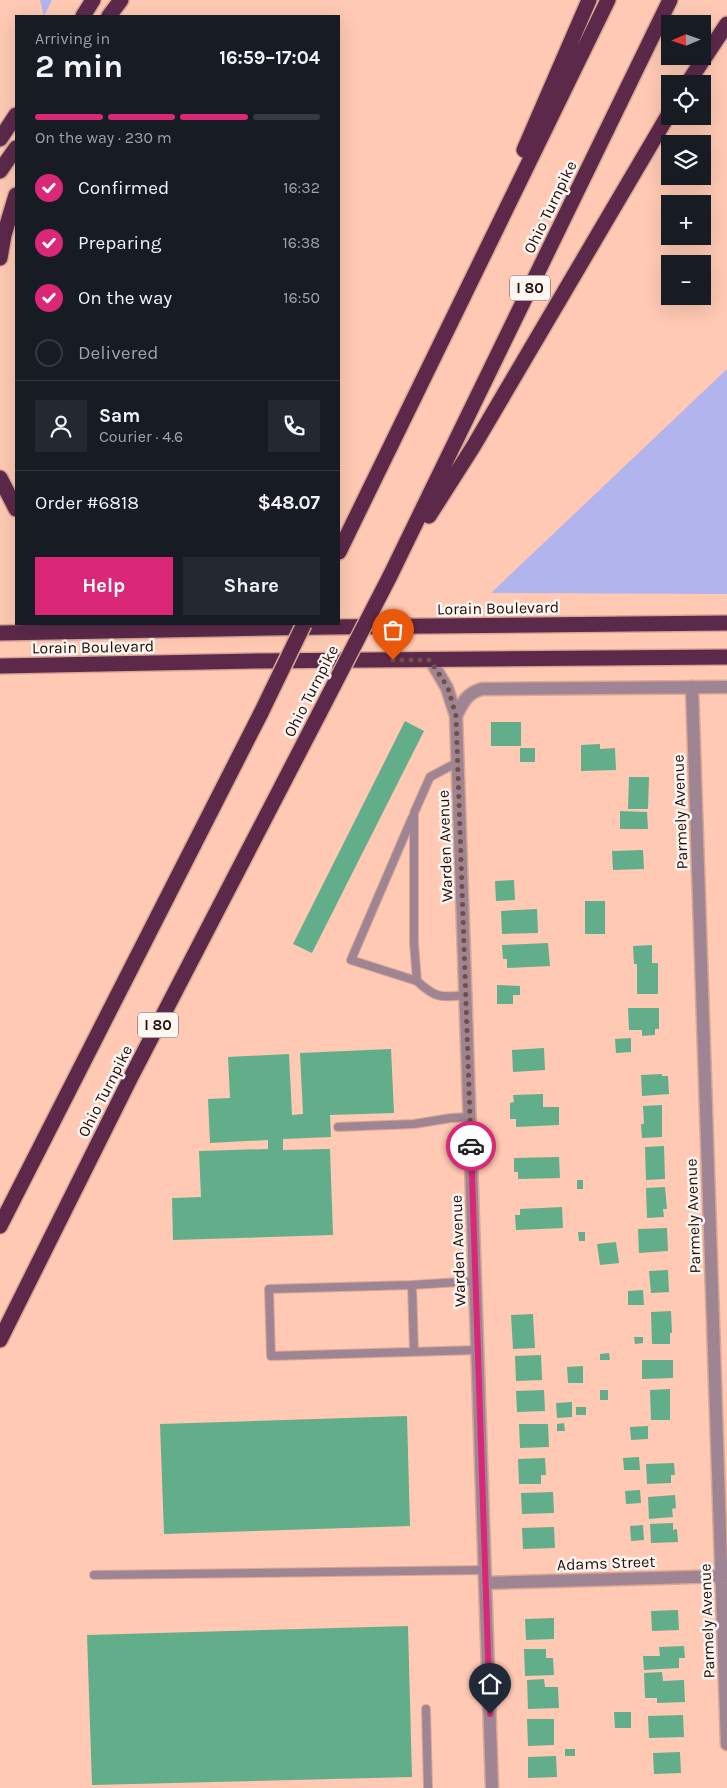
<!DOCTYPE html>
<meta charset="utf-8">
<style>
body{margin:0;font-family:Karla,sans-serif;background:#242831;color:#f1f3f6;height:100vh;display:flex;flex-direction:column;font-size:19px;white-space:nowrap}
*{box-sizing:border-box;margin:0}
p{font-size:16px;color:#9ea1a6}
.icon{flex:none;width:28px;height:28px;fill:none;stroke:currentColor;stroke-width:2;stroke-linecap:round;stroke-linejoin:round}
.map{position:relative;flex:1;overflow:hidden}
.sheet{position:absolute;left:15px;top:15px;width:325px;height:610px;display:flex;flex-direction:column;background:#171b24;border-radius:0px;box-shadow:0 5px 20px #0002}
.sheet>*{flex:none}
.needle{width:32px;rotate:268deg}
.fabs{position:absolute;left:661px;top:15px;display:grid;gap:10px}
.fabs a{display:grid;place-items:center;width:50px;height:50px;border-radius:0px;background:#171b24;box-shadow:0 5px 20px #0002;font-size:25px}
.pin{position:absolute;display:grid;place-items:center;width:42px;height:42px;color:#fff;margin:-51px -21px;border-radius:50% 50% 50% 0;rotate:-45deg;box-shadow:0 0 5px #0007}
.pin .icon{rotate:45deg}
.courier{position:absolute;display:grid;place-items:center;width:50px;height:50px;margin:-25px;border:4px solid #db2777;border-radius:50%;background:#fff;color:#222;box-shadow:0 1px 6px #0007}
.summary em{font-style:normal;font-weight:700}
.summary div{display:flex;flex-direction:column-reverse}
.summary{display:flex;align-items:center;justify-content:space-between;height:85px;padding:0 20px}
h1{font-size:32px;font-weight:700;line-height:38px}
.bar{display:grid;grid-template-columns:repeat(4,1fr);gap:8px 5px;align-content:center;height:60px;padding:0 20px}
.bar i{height:6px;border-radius:4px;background:#363941}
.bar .active{background:#db2777}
.bar p{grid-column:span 4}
.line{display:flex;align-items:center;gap:12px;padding:0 20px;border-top:1px solid #363941}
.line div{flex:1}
.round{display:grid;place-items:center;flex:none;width:52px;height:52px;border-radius:0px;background:#242831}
ol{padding:0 20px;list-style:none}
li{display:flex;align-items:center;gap:15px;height:55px}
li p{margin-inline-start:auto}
li .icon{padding:5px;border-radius:50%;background:#db2777;color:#fff;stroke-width:4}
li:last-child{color:#9ea1a6}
li i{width:28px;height:28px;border:2px solid #363941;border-radius:50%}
.button{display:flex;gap:10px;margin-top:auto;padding:10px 20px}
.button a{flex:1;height:58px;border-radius:0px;background:#db2777;color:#fff;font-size:20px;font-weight:700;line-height:58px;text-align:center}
.button a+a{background:#242831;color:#f1f3f6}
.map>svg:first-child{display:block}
.green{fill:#b2b4ed}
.building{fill:#62ae8b}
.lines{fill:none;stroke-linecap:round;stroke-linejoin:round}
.lane-casing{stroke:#d8a794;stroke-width:10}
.street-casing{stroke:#d8a794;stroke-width:15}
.highway-casing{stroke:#d8a794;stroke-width:18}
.lane{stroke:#9f8594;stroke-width:8}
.street{stroke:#9f8594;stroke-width:12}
.highway{stroke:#5c294a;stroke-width:15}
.highway-bridge-casing{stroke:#d8a794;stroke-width:18;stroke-linecap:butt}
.highway-bridge{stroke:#5c294a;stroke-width:15}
.done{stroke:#714f42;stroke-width:5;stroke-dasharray:0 9}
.route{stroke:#db2777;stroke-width:6}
.labels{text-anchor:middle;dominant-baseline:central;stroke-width:5;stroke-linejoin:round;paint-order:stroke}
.shield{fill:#fdf6f3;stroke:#66544c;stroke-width:1}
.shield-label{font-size:15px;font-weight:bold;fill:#250e05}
.street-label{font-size:16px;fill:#250e05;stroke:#fdf6f3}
</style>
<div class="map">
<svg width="727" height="1788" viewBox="0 0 727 1788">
<rect width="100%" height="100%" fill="#ffc9b3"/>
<path class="green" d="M 40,0 L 52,0 L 44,16 Z
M 727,369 L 727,594 L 491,593 Z"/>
<path class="building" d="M 405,721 L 424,731 L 312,953 L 293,944 Z
M 491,722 L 521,722 L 521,746 L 491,746 Z
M 600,744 L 600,749 L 615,748 L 616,770 L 581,771 L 581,745 Z
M 520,748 L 535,748 L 535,762 L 520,762 Z
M 629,777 L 649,777 L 648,809 L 628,809 Z
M 620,811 L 647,812 L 648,829 L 620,829 Z
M 643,850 L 644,869 L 613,870 L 612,851 Z
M 514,880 L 515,900 L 496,901 L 495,881 Z
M 585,901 L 605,901 L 605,934 L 585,934 Z
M 537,909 L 538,933 L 502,934 L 501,911 Z
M 548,943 L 550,966 L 507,968 L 507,959 L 503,959 L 502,945 Z
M 652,945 L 652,963 L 658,963 L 658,994 L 637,994 L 637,964 L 634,964 L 633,946 Z
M 497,985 L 520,986 L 520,995 L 513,995 L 513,1004 L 497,1004 Z
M 628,1008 L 659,1008 L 659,1029 L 655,1029 L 655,1035 L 642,1036 L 642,1030 L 629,1030 Z
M 631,1038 L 631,1052 L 616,1053 L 615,1039 Z
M 544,1048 L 545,1070 L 513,1072 L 512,1050 Z
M 391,1049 L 394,1113 L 330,1115 L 331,1137 L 283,1139 L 283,1150 L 330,1149 L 333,1235 L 173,1240 L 172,1198 L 201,1197 L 199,1151 L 268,1149 L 268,1140 L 210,1143 L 208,1099 L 230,1098 L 228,1057 L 289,1054 L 292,1115 L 303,1114 L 300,1053 Z
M 662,1074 L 662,1076 L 668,1076 L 669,1094 L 642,1096 L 641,1075 Z
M 543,1094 L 543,1107 L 559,1107 L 559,1125 L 516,1127 L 516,1119 L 510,1119 L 510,1103 L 514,1102 L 513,1095 Z
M 662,1105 L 662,1137 L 642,1138 L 641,1124 L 644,1124 L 643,1106 Z
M 664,1146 L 665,1179 L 646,1180 L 645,1147 Z
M 559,1157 L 560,1178 L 518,1179 L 518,1172 L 514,1172 L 514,1158 Z
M 577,1180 L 583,1180 L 583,1189 L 577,1189 Z
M 665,1187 L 667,1209 L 663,1209 L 664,1217 L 647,1218 L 646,1188 Z
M 562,1207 L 563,1228 L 516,1230 L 515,1215 L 520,1215 L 520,1209 Z
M 667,1228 L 668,1251 L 639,1253 L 638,1229 Z
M 578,1232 L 585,1232 L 585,1241 L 579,1241 Z
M 616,1242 L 619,1263 L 600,1265 L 597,1244 Z
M 668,1270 L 669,1292 L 651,1293 L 649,1271 Z
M 643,1290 L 644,1305 L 628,1305 L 628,1291 Z
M 671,1311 L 672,1333 L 670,1333 L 670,1344 L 652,1344 L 651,1312 Z
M 533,1314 L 535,1348 L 513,1349 L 511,1315 Z
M 634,1337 L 643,1337 L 643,1343 L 635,1344 Z
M 609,1353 L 610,1360 L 600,1360 L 600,1354 Z
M 541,1355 L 542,1380 L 516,1381 L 515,1356 Z
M 642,1360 L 673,1360 L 673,1378 L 642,1379 Z
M 583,1366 L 583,1383 L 568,1383 L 567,1367 Z
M 670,1389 L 670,1420 L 651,1420 L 650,1390 Z
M 544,1390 L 545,1411 L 517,1412 L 516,1391 Z
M 600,1390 L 608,1390 L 608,1400 L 600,1400 Z
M 572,1402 L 572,1417 L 557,1418 L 556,1403 Z
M 576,1407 L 586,1407 L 586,1415 L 576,1415 Z
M 407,1416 L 410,1526 L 164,1534 L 160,1424 Z
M 564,1423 L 565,1431 L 557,1431 L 557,1424 Z
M 519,1424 L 548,1424 L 549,1447 L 520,1448 Z
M 648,1426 L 648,1439 L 631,1440 L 630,1427 Z
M 639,1457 L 640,1470 L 624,1470 L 623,1458 Z
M 545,1458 L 546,1475 L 541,1475 L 541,1484 L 519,1484 L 518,1459 Z
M 674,1463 L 675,1475 L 671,1475 L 671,1483 L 647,1484 L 646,1464 Z
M 640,1490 L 641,1503 L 626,1504 L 625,1491 Z
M 553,1492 L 554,1513 L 522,1514 L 521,1493 Z
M 675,1495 L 676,1508 L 672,1509 L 673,1517 L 649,1519 L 648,1497 Z
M 673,1523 L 673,1530 L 677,1529 L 678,1542 L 651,1543 L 650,1524 Z
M 643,1525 L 644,1540 L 631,1541 L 630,1526 Z
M 554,1527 L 555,1548 L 523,1549 L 522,1528 Z
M 678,1610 L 679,1630 L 652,1631 L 651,1611 Z
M 554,1618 L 554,1639 L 526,1640 L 525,1619 Z
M 408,1626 L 412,1777 L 92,1785 L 87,1635 Z
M 684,1646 L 685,1658 L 679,1658 L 679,1668 L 644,1670 L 643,1656 L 660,1656 L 659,1647 Z
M 524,1649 L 546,1649 L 546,1658 L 553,1658 L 554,1675 L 525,1676 Z
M 662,1672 L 663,1681 L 684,1680 L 685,1702 L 657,1703 L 657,1698 L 645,1698 L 644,1673 Z
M 544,1679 L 545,1687 L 558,1687 L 559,1708 L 528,1709 L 527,1680 Z
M 614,1712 L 631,1712 L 631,1728 L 615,1728 Z
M 683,1715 L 684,1737 L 649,1738 L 648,1716 Z
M 527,1719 L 554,1719 L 554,1745 L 528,1746 Z
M 565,1749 L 575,1749 L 575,1756 L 565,1756 Z
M 680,1752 L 681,1773 L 654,1774 L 653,1753 Z
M 556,1756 L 557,1777 L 528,1778 L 528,1757 Z"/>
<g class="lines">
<defs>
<path id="lane" d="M 458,762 L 430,777 L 414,813 L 414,943 L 417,981 C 435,998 441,998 466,995
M 412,818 L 351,960 L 417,981
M 338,1127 L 414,1124 L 451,1118 L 470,1117
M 476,1281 L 412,1285 L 269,1289 L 271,1356 L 478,1350
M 412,1285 L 414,1352
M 94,1575 L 486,1570
M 426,1709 L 428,1788"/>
<path id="street" d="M 430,659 L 447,688 L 456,716 L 492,1788
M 692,687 L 727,1744
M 456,716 C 463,702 467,693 482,689 L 727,687
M 486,1583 L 727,1576"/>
<path id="highway" d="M 83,16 L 93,0
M 109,16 L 121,0
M 687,84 L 727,24
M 0,139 L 16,115
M 524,150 L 589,0
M 0,171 L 16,148
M 0,258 L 4,235 L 16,195
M 0,478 L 16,509
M 429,516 L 473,447 L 670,112
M 339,552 L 608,0
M 390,576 L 670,0
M 0,633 L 328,627 L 727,623
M 0,666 L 255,661 L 727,657
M 0,1226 L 261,713
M 0,1340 L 131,1077 L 320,712"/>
</defs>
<use href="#lane" class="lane-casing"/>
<use href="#street" class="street-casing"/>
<use href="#highway" class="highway-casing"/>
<use href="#lane" class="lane"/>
<use href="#street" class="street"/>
<use href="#highway" class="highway"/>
<defs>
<path id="highway-bridge" d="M 320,712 L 390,576
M 261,713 L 304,624"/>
</defs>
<use href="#highway-bridge" class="highway-bridge-casing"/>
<use href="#highway-bridge" class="highway-bridge"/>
</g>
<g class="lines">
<path class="done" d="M 393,660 L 430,660 L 448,688 L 456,716 L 471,1146"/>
<path class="route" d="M 471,1146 L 490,1714"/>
</g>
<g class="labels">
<g class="shield">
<rect x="510" y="275.5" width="40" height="25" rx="4"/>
<rect x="138" y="1012.5" width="40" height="25" rx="4"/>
</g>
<g class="shield-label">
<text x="530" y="288">I 80</text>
<text x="158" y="1025">I 80</text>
</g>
<g class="street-label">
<text transform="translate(550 207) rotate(-64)">Ohio Turnpike</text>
<text transform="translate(498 608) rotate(-1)">Lorain Boulevard</text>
<text transform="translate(93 647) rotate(-1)">Lorain Boulevard</text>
<text transform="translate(311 691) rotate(-63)">Ohio Turnpike</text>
<text transform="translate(680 812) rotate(-92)">Parmely Avenue</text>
<text transform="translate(445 846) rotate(-92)">Warden Avenue</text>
<text transform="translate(105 1091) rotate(-63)">Ohio Turnpike</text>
<text transform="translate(693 1216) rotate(-92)">Parmely Avenue</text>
<text transform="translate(458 1251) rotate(-92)">Warden Avenue</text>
<text transform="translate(606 1563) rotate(-2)">Adams Street</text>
<text transform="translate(707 1621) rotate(-92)">Parmely Avenue</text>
</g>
</g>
</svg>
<div class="fabs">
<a><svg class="needle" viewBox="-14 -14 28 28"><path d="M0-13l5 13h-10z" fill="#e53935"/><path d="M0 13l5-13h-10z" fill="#9ea1a6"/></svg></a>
<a><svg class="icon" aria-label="locate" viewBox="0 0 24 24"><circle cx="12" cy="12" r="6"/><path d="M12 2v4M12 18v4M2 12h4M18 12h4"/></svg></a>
<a><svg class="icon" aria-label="layers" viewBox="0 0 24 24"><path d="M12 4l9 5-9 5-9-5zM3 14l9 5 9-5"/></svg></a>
<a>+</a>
<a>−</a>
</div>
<div class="pin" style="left:393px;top:660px;background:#ea580c"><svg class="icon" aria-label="bag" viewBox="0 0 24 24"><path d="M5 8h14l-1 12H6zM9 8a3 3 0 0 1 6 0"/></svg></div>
<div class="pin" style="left:490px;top:1714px;background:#1f2937"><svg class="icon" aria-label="home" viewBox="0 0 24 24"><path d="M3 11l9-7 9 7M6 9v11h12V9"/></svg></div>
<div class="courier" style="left:471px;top:1146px"><svg class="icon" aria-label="car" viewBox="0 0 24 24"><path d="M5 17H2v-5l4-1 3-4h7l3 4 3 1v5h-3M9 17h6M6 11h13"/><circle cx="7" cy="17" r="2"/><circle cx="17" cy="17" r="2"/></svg></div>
<section class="sheet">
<div class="summary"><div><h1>2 min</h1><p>Arriving in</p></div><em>16:59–17:04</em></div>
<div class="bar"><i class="active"></i><i class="active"></i><i class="active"></i><i></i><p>On the way · 230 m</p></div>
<ol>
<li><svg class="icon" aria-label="check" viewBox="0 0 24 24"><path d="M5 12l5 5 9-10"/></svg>Confirmed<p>16:32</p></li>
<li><svg class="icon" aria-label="check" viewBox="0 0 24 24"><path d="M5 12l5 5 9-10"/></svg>Preparing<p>16:38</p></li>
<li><svg class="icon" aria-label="check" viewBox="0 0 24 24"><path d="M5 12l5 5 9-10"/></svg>On the way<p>16:50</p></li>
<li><i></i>Delivered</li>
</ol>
<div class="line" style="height:90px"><a class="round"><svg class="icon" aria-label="person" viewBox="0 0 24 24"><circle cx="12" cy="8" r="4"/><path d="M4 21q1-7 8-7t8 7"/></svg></a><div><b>Sam</b><p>Courier · 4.6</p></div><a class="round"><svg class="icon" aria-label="phone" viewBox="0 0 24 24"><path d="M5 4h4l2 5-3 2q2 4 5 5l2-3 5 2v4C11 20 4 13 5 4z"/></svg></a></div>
<div class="line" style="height:65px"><div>Order #6818</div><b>$48.07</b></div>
<div class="button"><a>Help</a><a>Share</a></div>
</section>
</div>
